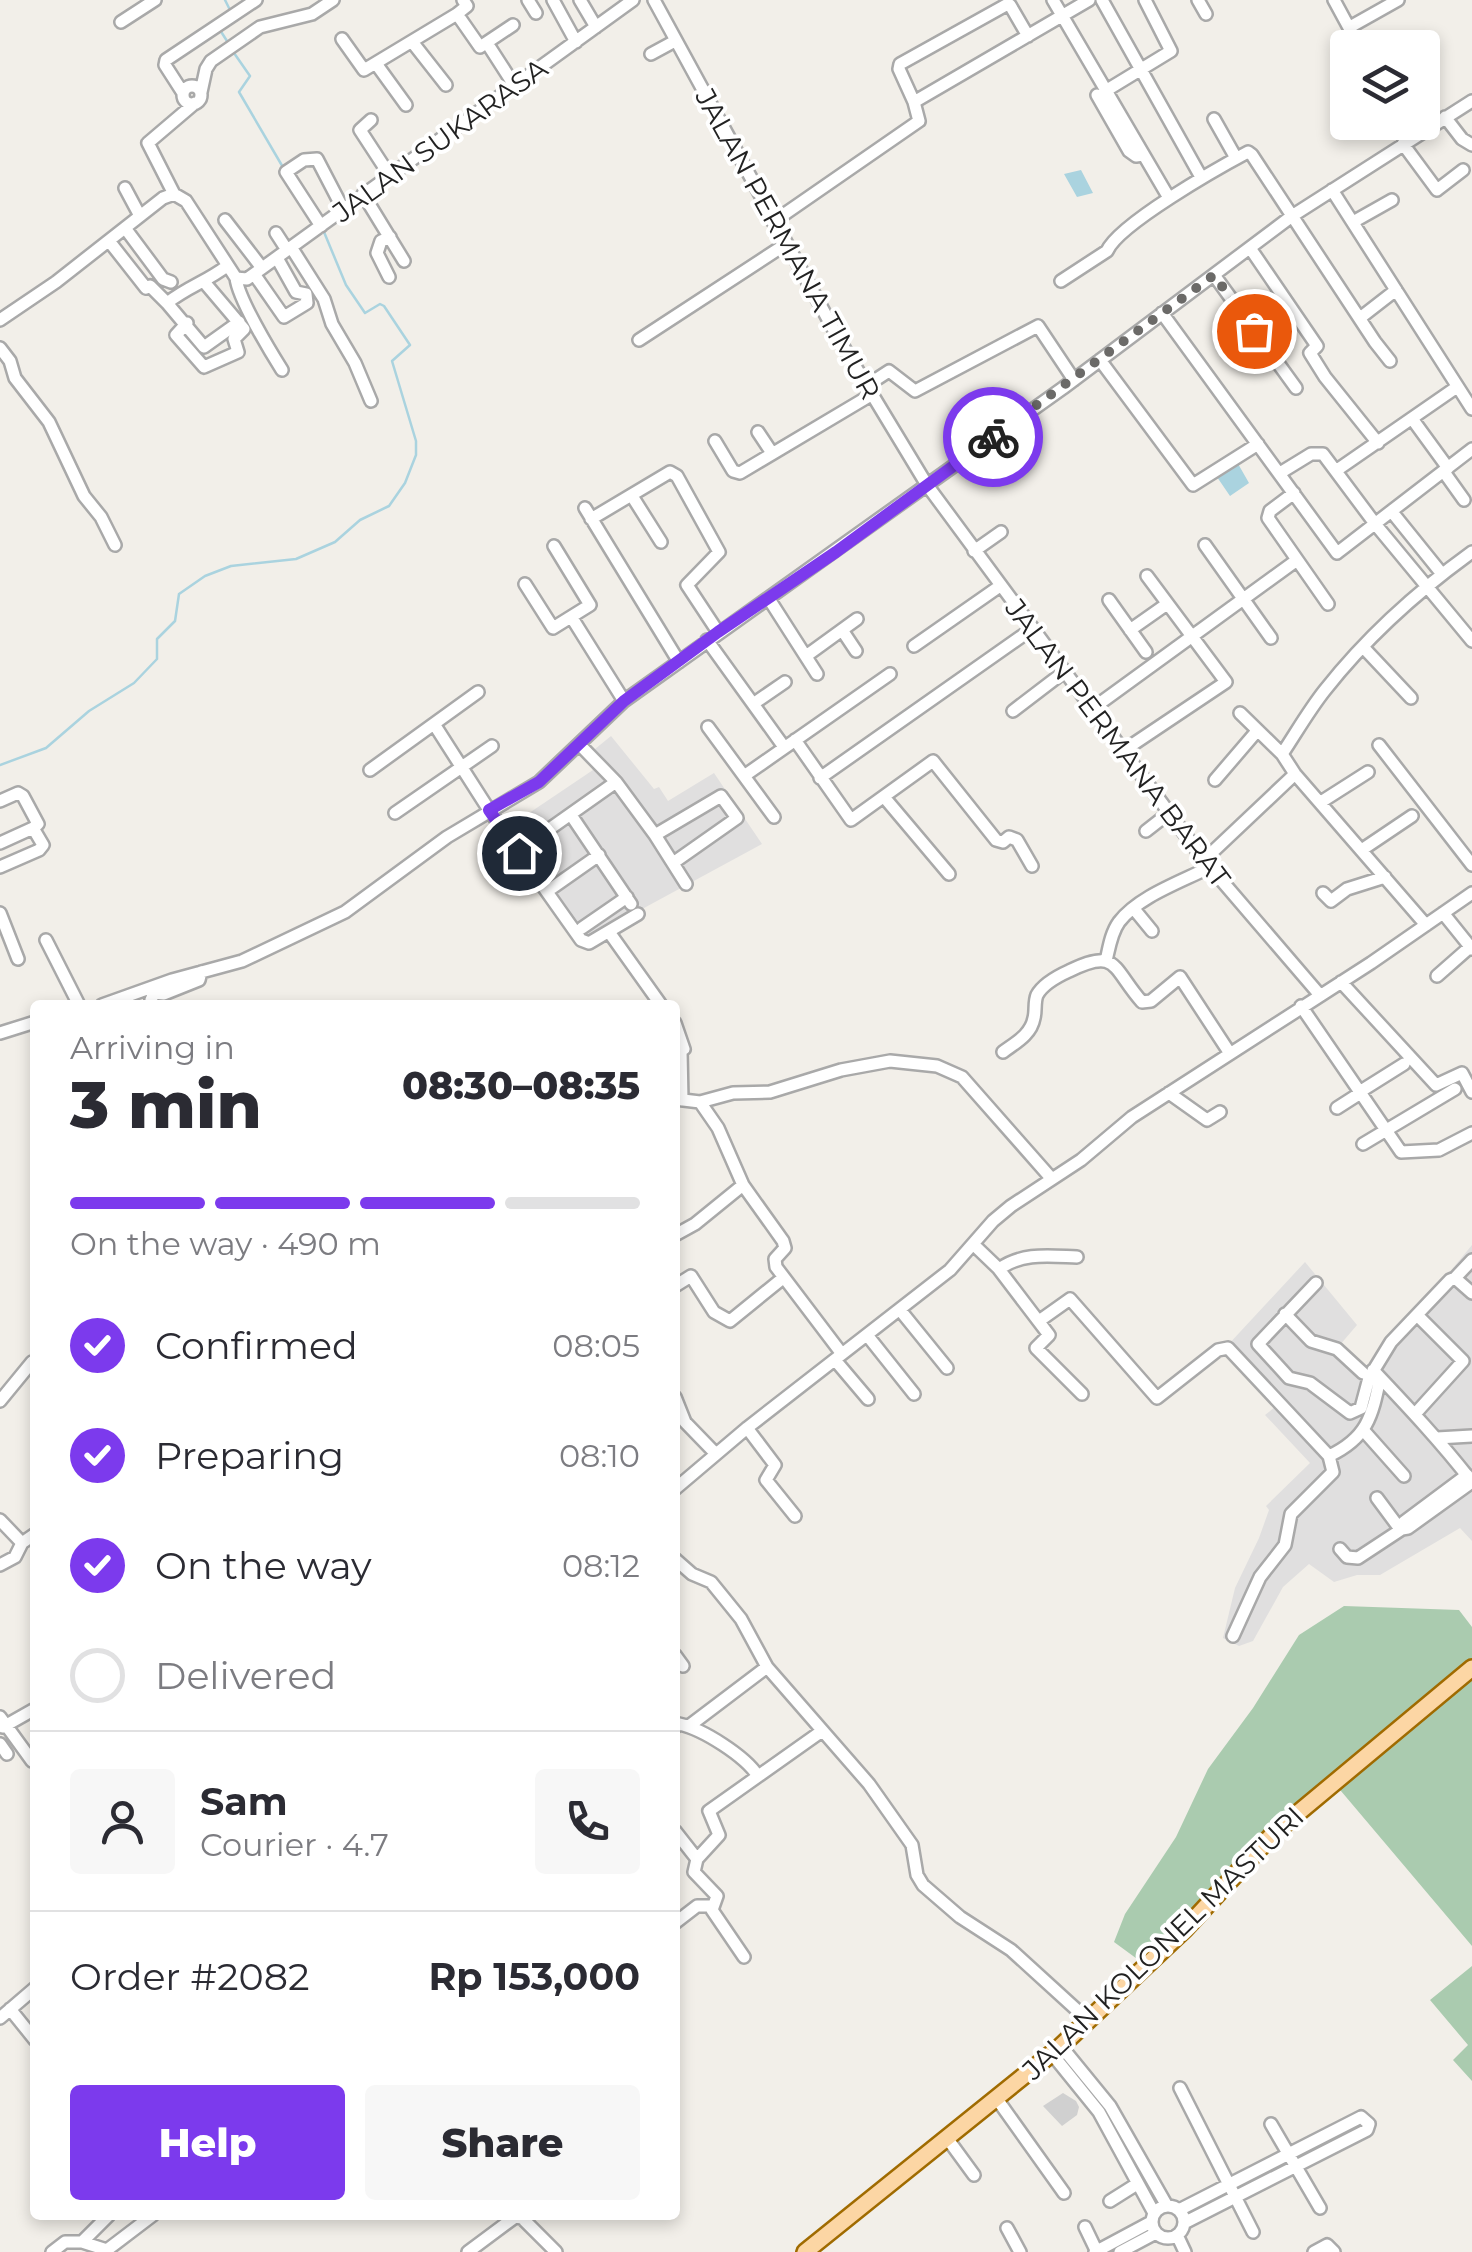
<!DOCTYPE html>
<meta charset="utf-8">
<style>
body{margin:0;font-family:Montserrat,sans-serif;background:#f7f7f7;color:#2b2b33;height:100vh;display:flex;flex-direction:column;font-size:38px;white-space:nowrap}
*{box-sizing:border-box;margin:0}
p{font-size:32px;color:#7c7c81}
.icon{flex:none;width:55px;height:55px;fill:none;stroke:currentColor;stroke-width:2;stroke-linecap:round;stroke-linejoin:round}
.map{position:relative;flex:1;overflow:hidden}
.details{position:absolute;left:30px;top:1000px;width:650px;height:1220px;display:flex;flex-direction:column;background:#fff;border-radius:10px;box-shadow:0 5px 15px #0003}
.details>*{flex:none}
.fabs{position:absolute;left:1330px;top:30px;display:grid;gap:20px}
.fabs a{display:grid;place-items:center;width:110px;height:110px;border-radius:10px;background:#fff;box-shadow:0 5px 15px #0003;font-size:50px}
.pin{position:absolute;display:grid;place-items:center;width:85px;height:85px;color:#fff;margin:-42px;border:5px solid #fff;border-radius:50%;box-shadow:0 2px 10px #0007}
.courier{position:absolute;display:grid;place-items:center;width:100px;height:100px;margin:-50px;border:8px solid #7c3aed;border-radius:50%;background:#fff;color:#222;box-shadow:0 2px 12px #0007}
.headline em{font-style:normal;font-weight:800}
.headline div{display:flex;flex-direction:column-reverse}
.headline{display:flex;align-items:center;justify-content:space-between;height:170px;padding:0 40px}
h1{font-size:65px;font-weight:800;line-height:75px}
.bar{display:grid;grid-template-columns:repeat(4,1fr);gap:15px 10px;align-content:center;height:120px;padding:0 40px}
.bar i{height:12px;border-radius:8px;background:#e1e1e2}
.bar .active{background:#7c3aed}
.bar p{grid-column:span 4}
.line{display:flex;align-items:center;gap:25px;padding:0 40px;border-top:2px solid #e1e1e2}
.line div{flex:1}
.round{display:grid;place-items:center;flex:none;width:105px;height:105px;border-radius:10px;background:#f7f7f7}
ol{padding:0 40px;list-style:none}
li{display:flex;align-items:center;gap:30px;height:110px}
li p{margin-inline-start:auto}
li .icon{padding:10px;border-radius:50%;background:#7c3aed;color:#fff;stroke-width:4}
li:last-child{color:#7c7c81}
li i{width:55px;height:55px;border:5px solid #e1e1e2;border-radius:50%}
.action{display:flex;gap:20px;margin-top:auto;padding:20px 40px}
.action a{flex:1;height:115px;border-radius:10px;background:#7c3aed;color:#fff;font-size:40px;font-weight:800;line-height:115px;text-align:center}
.action a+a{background:#f7f7f7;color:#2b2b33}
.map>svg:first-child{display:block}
.residential{fill:#e0dfdf}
.religious{fill:#d0d0d0}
.cemetery{fill:#aacbaf}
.water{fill:#aad3df}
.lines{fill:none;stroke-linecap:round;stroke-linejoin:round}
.stream{stroke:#aad3df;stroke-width:2.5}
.minor-casing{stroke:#a9a9a9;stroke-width:16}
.major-casing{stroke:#a06b00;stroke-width:20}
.minor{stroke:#fff;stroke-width:11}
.major{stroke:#fcd6a4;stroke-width:15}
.done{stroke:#6b6a68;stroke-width:10;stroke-dasharray:0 18}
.route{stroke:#7c3aed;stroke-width:12}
.labels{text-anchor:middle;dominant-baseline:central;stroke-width:8;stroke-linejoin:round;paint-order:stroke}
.street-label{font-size:28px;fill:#222;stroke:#fff}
</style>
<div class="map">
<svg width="1472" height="2252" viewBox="0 0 1472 2252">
<rect width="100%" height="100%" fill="#f2efe9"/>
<path class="residential" d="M 611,736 L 654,789 L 659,787 L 668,801 L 714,773 L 762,844 L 585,940 L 507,828 L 593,770 L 584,758 Z
M 1472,1245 L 1472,1541 L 1460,1528 L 1380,1575 L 1357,1575 L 1334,1582 L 1309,1564 L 1283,1587 L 1253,1641 L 1239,1646 L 1223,1638 L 1235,1588 L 1259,1538 L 1269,1510 L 1266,1506 L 1310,1463 L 1265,1415 L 1280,1403 L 1227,1346 L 1305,1262 L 1357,1325 L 1339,1346 L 1367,1372 Z"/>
<path class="religious" d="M 1063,2093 L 1076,2101 L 1079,2107 L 1077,2115 L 1062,2126 L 1043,2106 Z"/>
<path class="cemetery" d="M 1344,1606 L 1459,1610 L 1472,1627 L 1472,1946 L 1330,1778 L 1144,1964 L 1114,1942 L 1125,1914 L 1176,1837 L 1208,1769 L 1253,1708 L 1299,1635 Z
M 1472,1966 L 1472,2081 L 1453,2060 L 1468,2045 L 1430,2000 Z"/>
<path class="water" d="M 1081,170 L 1093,193 L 1077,197 L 1064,174 Z
M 1237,462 L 1249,483 L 1230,496 L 1217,477 Z"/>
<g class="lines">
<path class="stream" d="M 225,0 L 230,10
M 220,30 L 227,41
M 234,53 L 250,76 L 239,92 L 284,169
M 0,765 L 46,748 L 89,711 L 134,683 L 157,659 L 157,639 L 175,621 L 179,594 L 205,576 L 231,566 L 296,559 L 335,542 L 360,520 L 389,506 L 405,483 L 416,455 L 416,441 L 392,361 L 410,345 L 384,306 L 380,304 L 365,313 L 346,285 L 324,232"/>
<defs>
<path id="minor" d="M 528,0 L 536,13
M 553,0 L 576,42
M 580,0 L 596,27
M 654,0 L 841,343 L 927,485 L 1204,860 L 1319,994
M 1053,0 L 1169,198
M 1102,0 L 1201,177
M 1198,0 L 1206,14
M 1334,0 L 1360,48
M 457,14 L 480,47 L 513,25
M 121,22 L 155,0
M 1350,27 L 1398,0
M 342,39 L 364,70 L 457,14 L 467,6 L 463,0
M 413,43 L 446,85
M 487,43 L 514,85
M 651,54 L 675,41
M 377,65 L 406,105
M183 95a9 9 0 1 1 18 0a9 9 0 1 1-18 0Z
M 1107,90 L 1171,51 L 1145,0
M 201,92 L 206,69 L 211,61 L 260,27 L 312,14 L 333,0
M 183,93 L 165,65 L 166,60 L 256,0
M 1097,95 L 1129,151 L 1136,156 L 1143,155
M 914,102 L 1089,0
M 1445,117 L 1462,139 L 1472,145
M 1214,119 L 1236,158
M 371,120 L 360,130 L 390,176
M 1406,122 L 1414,136
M 1403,144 L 1437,190 L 1463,170
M 125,188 L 140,216
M 1332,190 L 1472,409
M 174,194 L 148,143 L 195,103
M 363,194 L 404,261
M 225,220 L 262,268
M 773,222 L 919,121 L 914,102 L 899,69 L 900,64 L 1006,5 L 1010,5 L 1028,36
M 1353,222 L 1392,200
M 321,226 L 286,172 L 304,160 L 317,159 L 343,209
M 125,228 L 163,279 L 171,282
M 276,233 L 287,250
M 109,241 L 146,288 L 150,286 L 167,303
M 291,247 L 324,299 L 332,324 L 355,363 L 371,401
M 1250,248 L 1317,346 L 1310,353 L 1325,377 L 1378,443
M 227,266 C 206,282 189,286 167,303 L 204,347 L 239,322
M 254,274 L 284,317 L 307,303 L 306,294 L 296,292 L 277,258
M 1214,275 L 1296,388
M 389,277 L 377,253 L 381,241 L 390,237
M 236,278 C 238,298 270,351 282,370
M 1061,281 L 1107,251 C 1119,224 1218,168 1248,152 L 1252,155 L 1375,342 L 1390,361
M 1162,313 L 1337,553 L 1472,449
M 1360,318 L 1396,290
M 0,320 L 56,282 L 163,198 L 174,194 L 186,201 L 236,278 L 247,279 L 633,0
M 187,323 L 176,335 L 204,367 L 238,352 L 234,339 L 244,329 L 205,283
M 639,340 L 786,244
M 0,348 L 10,361 L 15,378 L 49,422 L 84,496 L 101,517 L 115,545
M 1100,360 L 1193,485 L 1258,444
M 866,386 L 889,371 L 915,391 L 1038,326 L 1074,380
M 970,411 L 991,439
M 1413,420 L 1448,468
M 758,432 L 772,453
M 715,441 L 733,471 L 740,473 L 871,395
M 972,453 L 989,475
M 1337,470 L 1457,387
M 1444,472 L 1464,500
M 1280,473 L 1311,454 L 1323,454 L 1376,525 L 1472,641
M 1294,493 L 1270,511 L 1268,518 L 1328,604
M 632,496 L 661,542
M 585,508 L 679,662
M 1392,512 L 1442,574
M 591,519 L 670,472 L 677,476 L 719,552 L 687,585 L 718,632
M 1205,545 L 1271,638
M 974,551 L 1001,532
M 525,584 L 553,628 L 590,605 L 554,546
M 769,599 L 817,674
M 1109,600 L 1146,652
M 572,618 L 624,701
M 842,630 L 856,651
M 1130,630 L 1167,604
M 707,640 L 784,747
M 914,646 L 1000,586
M 1363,647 L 1411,698
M 806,656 L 857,619
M 753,704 L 785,682
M 1092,709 L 1297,560
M 1013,711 L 1064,672
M 1240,713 L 1282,754 L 1295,774 L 1426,925
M 434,724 L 489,810 L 581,940 L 589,943 L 638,914
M 708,727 L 774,817
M 795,740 L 851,820 L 933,761 L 996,840 L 1003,842 L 1009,837 L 1017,840 L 1032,866
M 579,744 L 616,782 L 655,835 L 686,884
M 1379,745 L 1472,865
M 1123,751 L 1226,682 L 1147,576
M 1282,754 C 1296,733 1309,710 1325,690 C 1366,638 1418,591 1472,552
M 370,770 L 478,692
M 744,776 L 890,674
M 820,778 L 1032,629
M 1215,780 L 1257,731
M 884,797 L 949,874
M 0,801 L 18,793 L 23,796 L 38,824 L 33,828 L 43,845 L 39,850 L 0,867
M 1321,802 L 1368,772
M 395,813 L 492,746
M 571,815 L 631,904
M 1146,831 L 1169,813
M 655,835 L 721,796 L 737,818 L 673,863
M 0,843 L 33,828
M 524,847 L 616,782
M 1363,849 L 1412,816
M 1204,860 L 1295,774
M 552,888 L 599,855
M 1323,893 L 1331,901 L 1347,889 L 1385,877
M 1134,909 L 1152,931
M 0,913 L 18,959
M 1443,913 L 1472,949
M 582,928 L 627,897
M 609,932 L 661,1005
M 46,940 L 79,1005
M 1106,961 C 1109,948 1111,933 1119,922 C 1139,896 1181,882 1210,867
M 1437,976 L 1470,947
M 1341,982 L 1436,1085 L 1462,1073 L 1472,1092
M 102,1005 L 172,980 L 242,961 L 345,912 L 447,837 L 539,782 L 624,701 L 1063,388 L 1292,216 L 1472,101
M 154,1005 L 151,1000 L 154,993 L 164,994 L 199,980 L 201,972
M 1301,1006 L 1401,1152 L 1439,1150 L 1472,1133
M 675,1023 L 684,1049 L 681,1051 L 682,1100
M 0,1033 L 35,1022
M 1003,1052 C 1015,1043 1031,1035 1034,1018 C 1036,1011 1034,1002 1037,995 C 1043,984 1058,976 1069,971 C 1118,947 1112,968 1142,1002 L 1151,1001 L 1180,977 L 1229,1052
M 1361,1091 L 1404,1064
M 1169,1093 L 1207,1120 L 1220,1112
M 675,1099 L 700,1102 L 733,1093 L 770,1092 L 841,1070 L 890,1061 L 937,1066 L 962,1077 L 1051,1178
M 700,1102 L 718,1128 L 743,1185 L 783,1241 L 785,1248 L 775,1259 L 776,1267 L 842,1354
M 1337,1108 L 1362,1092
M 1363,1144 L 1455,1089
M 675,1235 L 695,1224 L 743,1185
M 973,1244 L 998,1268 L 1049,1335 L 1036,1348 L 1082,1394
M 999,1269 C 1023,1252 1049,1256 1077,1257
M 1455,1278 L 1472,1260
M 1316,1283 L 1258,1344 L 1289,1378 L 1310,1383 L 1350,1413 L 1361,1408 L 1369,1378 L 1391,1342 L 1450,1280 L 1455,1278 L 1472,1293
M 675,1286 L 691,1276 L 714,1312 L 730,1321 L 783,1278
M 900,1310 L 947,1368
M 1285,1314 L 1311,1341 L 1337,1349 L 1363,1373
M 1039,1321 L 1070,1299 L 1157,1398 L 1218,1350 L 1228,1348 L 1329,1456 L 1333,1472 L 1291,1514 L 1285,1545 L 1260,1577 L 1233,1636
M 867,1335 L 914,1394
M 835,1360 L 868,1399
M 1373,1370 C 1407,1406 1441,1442 1472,1482 L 1408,1528 L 1402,1529 L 1404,1522 L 1467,1475
M 675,1397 L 685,1422 L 716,1454
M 0,1401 L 32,1362
M 1415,1414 L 1463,1361 L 1417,1315
M 747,1428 L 775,1465 L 766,1480 L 795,1516
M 1364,1431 L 1404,1476
M 1437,1438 L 1472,1436
M 1329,1456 C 1367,1438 1372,1417 1380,1378
M 675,1489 L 747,1428 L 950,1270 L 993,1221 L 1011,1206 L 1081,1160 L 1132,1117 L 1371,963 L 1472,893
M 1377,1498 L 1400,1529
M 0,1520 L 22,1543 L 15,1557 L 0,1565
M 22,1543 L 35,1534
M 1340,1549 L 1347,1557 L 1358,1558 L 1402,1529
M 675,1559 L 692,1574 L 711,1582 L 724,1598 L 741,1619 L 767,1667 L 869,1784 L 912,1845 L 917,1875 L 923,1885 L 960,1917 L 1011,1950 L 1089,2021
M 675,1655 L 683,1666
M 0,1717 L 32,1761
M 689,1726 L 767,1667
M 3,1727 L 33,1710
M 675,1727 L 679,1724 C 703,1729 745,1756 758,1776
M 0,1744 L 7,1754
M 675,1831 L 697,1859
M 675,1923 L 697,1906 L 712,1906
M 744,1957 L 712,1910 L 717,1896 L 694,1872 L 697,1859 L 719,1835 L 709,1811 L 822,1731
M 10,2009 L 35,2040
M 0,2018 L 35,1988
M 1061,2046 L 1110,2106 L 1167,2206
M 1052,2054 L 1099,2112 L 1154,2213
M 1180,2088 L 1253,2232
M 997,2099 L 1064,2193
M 1271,2124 L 1320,2208
M 947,2138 L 974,2175
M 1110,2201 L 1137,2184
M1152 2222a16 16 0 1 1 32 0a16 16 0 1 1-32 0Z
M 1179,2210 L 1361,2117 L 1369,2124 L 1367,2130 L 1184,2223
M 1085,2227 L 1097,2252
M 1007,2228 L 1020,2252
M 1177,2235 L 1185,2252
M 82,2242 L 107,2250 L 153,2215
M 52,2252 L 65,2242 L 82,2242 L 109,2215
M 468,2252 L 515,2217 L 522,2218 L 556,2252
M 1095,2252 L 1151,2222
M 1120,2252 L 1156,2233
M 1314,2252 L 1327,2245 L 1334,2252"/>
<path id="major" d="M 805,2252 L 1061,2046 L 1185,1929 L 1274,1833 L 1472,1668"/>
</defs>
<use href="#minor" class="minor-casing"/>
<use href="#major" class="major-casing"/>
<use href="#minor" class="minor"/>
<use href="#major" class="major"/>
</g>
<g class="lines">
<path class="done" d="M 993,437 L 1214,275 L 1254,331"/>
<path class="route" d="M 519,853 L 489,810 L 539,782 L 624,701 L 718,632 L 836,552 L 993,437"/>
</g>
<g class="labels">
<g class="street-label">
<text transform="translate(440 140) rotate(-36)">JALAN SUKARASA</text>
<text transform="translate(788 244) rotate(61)">JALAN PERMANA TIMUR</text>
<text transform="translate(1118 743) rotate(53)">JALAN PERMANA BARAT</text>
<text transform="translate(1163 1943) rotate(-44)">JALAN KOLONEL MASTURI</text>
</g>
</g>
</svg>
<div class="fabs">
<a><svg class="icon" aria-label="layers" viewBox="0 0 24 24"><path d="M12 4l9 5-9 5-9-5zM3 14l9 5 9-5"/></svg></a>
</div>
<div class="pin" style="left:1254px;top:331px;background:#ea580c"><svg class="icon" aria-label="bag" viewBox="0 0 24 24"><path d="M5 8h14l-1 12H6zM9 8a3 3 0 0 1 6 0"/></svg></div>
<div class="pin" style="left:519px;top:853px;background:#1f2937"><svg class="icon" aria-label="home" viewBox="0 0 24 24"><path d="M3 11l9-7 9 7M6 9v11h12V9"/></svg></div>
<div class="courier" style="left:993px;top:437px"><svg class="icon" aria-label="bike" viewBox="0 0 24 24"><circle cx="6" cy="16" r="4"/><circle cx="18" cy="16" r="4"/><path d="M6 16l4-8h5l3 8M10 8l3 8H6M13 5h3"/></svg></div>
<section class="details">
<div class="headline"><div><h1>3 min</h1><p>Arriving in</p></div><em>08:30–08:35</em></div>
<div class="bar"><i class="active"></i><i class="active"></i><i class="active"></i><i></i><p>On the way · 490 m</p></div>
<ol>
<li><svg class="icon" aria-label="check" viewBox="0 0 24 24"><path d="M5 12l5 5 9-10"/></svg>Confirmed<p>08:05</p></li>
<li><svg class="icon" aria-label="check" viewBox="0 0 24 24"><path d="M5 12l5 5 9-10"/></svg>Preparing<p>08:10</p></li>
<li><svg class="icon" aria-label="check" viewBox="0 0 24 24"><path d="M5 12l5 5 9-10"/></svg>On the way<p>08:12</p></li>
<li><i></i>Delivered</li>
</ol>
<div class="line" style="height:180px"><a class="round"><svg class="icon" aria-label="person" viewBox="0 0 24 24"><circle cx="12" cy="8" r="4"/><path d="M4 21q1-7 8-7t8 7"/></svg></a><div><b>Sam</b><p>Courier · 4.7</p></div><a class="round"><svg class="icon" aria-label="phone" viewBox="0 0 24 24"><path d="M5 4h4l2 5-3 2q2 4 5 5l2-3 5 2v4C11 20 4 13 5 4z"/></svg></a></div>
<div class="line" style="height:130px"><div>Order #2082</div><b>Rp 153,000</b></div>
<div class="action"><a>Help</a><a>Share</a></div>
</section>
</div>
